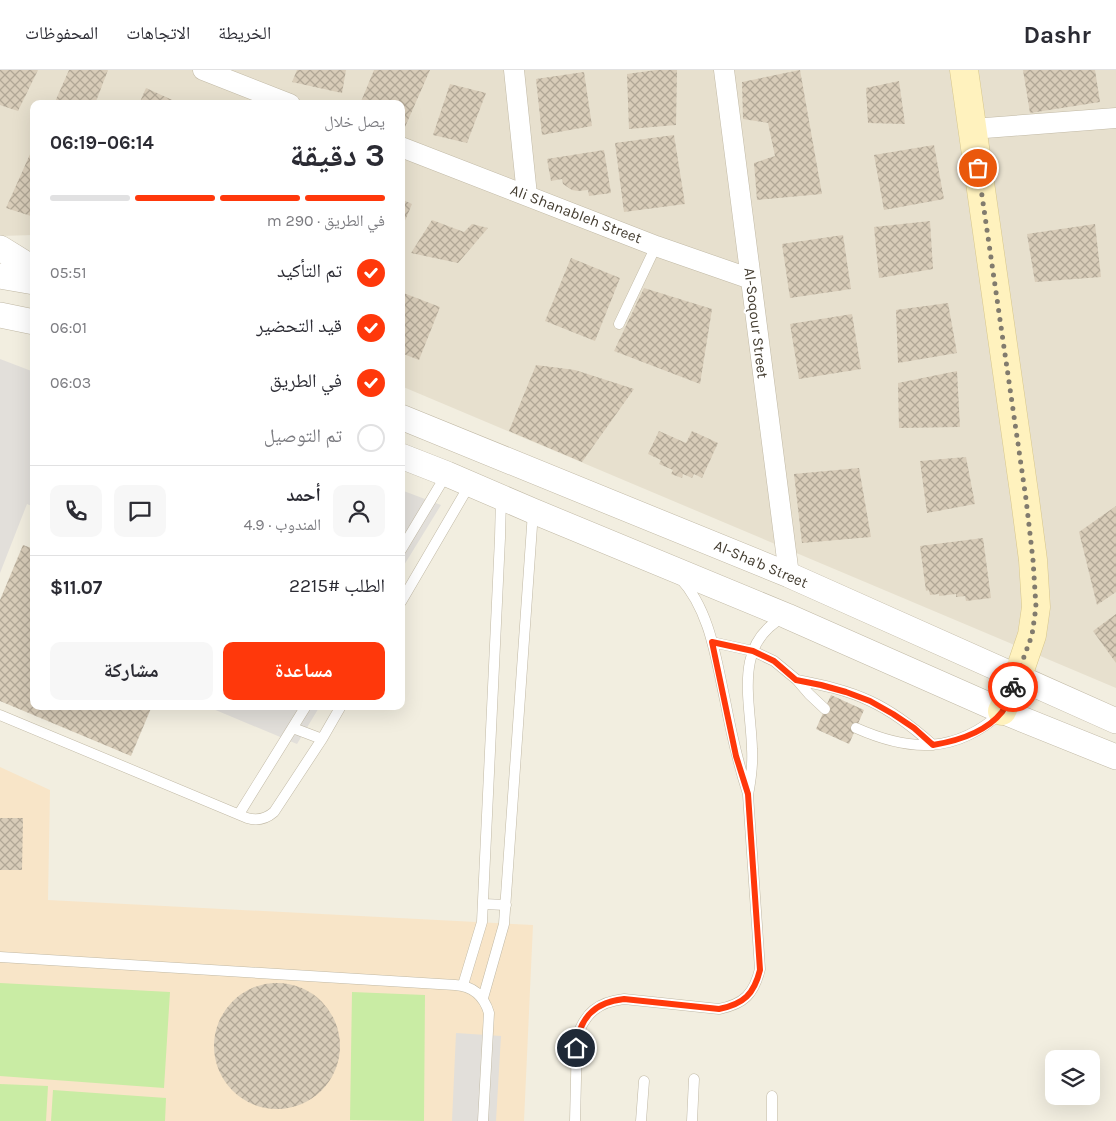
<!DOCTYPE html>
<html lang="ar">
<meta charset="utf-8">
<style>
body{margin:0;font-family:Karla,"Noto Naskh Arabic",sans-serif;background:#f7f7f7;color:#2b2b33;direction:rtl;height:100vh;display:flex;flex-direction:column;font-size:19px;white-space:nowrap}
*{box-sizing:border-box;margin:0}
p{font-size:16px;color:#7c7c81}
.icon{flex:none;width:28px;height:28px;fill:none;stroke:currentColor;stroke-width:2;stroke-linecap:round;stroke-linejoin:round}
.map{position:relative;flex:1;overflow:hidden;direction:ltr}
.side{position:absolute;left:30px;top:30px;width:375px;height:610px;display:flex;flex-direction:column;background:#fff;border-radius:10px;box-shadow:0 5px 20px #0002;direction:rtl}
.side>*{flex:none}
.tools{position:absolute;left:1045px;top:980px;display:grid;gap:10px}
.tools a{display:grid;place-items:center;width:55px;height:55px;border-radius:10px;background:#fff;box-shadow:0 5px 20px #0002;font-size:25px}
.pin{position:absolute;display:grid;place-items:center;width:42px;height:42px;color:#fff;margin:-21px;border:2px solid #fff;border-radius:50%;box-shadow:0 1px 5px #0007}
.courier{position:absolute;display:grid;place-items:center;width:50px;height:50px;margin:-25px;border:4px solid #ff380b;border-radius:50%;background:#fff;color:#222;box-shadow:0 1px 6px #0007}
.summary em{font-style:normal;font-weight:700}
.summary div{display:flex;flex-direction:column-reverse}
.summary{display:flex;align-items:center;justify-content:space-between;height:85px;padding:0 20px}
h1{font-size:32px;font-weight:700;line-height:38px}
.bar{display:grid;grid-template-columns:repeat(4,1fr);gap:8px 5px;align-content:center;height:60px;padding:0 20px}
.bar i{height:6px;border-radius:4px;background:#e1e1e2}
.bar .active{background:#ff380b}
.bar p{grid-column:span 4}
.line{display:flex;align-items:center;gap:12px;padding:0 20px;border-top:1px solid #e1e1e2}
.line div{flex:1}
.round{display:grid;place-items:center;flex:none;width:52px;height:52px;border-radius:10px;background:#f7f7f7}
ol{padding:0 20px;list-style:none}
li{display:flex;align-items:center;gap:15px;height:55px}
li p{margin-inline-start:auto}
li .icon{padding:5px;border-radius:50%;background:#ff380b;color:#fff;stroke-width:4}
li:last-child{color:#7c7c81}
li i{width:28px;height:28px;border:2px solid #e1e1e2;border-radius:50%}
.primary-button{display:flex;gap:10px;margin-top:auto;padding:10px 20px}
.primary-button a{flex:1;height:58px;border-radius:10px;background:#ff380b;color:#fff;font-size:20px;font-weight:700;line-height:58px;text-align:center}
.primary-button a+a{background:#f7f7f7;color:#2b2b33}
header{display:flex;align-items:center;gap:30px;box-sizing:border-box;height:70px;padding:0 25px;background:#fff;border-bottom:1px solid #e1e1e2}
header strong{font-size:24px}
nav{display:flex;gap:28px;margin-inline-start:auto;font-size:18px}
.map>svg:first-child{display:block}
.residential{fill:#e7e0ce}
.commercial{fill:#f8e5c8}
.park{fill:#c9eca4}
.parking{fill:#e2dfda}
.building{fill:url(#building-cross-hatch)}
.lines{fill:none;stroke-linecap:round;stroke-linejoin:round}
.service-casing{stroke:#c1b9a5;stroke-width:11}
.minor-casing{stroke:#c1b9a5;stroke-width:21}
.tertiary-casing{stroke:#c1b9a5;stroke-width:26}
.secondary-casing{stroke:#d7c68b;stroke-width:29}
.service{stroke:#fff;stroke-width:10}
.minor{stroke:#fff;stroke-width:20}
.tertiary{stroke:#fff;stroke-width:25}
.secondary{stroke:#fff2be;stroke-width:28}
.done{stroke:#817b6e;stroke-width:5;stroke-dasharray:0 9}
.route{stroke:#ff380b;stroke-width:6}
.labels{text-anchor:middle;dominant-baseline:central;stroke-width:4.5;stroke-linejoin:round;paint-order:stroke}
.street-label{font-size:15px;fill:#443d31;stroke:#fff}
</style>
<header>
<strong>Dashr</strong>
<nav><a>الخريطة</a><a>الاتجاهات</a><a>المحفوظات</a></nav>
</header>
<div class="map">
<svg width="1116" height="1051" viewBox="0 0 1116 1051">
<defs>
<pattern id="building-cross-hatch" width="8" height="8" patternUnits="userSpaceOnUse" patternTransform="scale(1.25)"><rect width="8" height="8" fill="#d8ccb8"/><path d="M0 0l8 8M0 8l8-8" fill="none" stroke="#b1a796"/></pattern>
</defs>
<rect width="100%" height="100%" fill="#f2eee0"/>
<path class="residential" d="M 0,0 L 1116,0 L 1116,618 L 401,316 L 401,34 L 34,34 L 34,165 L 0,166 Z"/>
<path class="commercial" d="M 0,697 L 50,720 L 48,830 L 533,855 L 524,1051 L 0,1051 Z"/>
<path class="park" d="M 0,913 L 170,922 L 164,1018 L 0,1006 Z
M 352,922 L 425,925 L 424,1051 L 350,1050 Z
M 0,1014 L 48,1016 L 46,1051 L 0,1051 Z
M 53,1020 L 166,1028 L 165,1051 L 51,1051 Z"/>
<path class="parking" d="M 0,289 L 34,302 L 34,437 L 27,434 L 0,503 Z
M 401,420 L 441,435 L 401,500 Z
M 206,636 L 320,636 L 297,674 Z
M 456,963 L 501,966 L 496,1051 L 452,1051 Z"/>
<path class="building" d="M 0,0 L 38,0 L 18,41 L 0,35 Z
M 69,0 L 108,0 L 95,34 L 54,34 Z
M 297,0 L 346,0 L 342,23 L 292,12 Z
M 374,0 L 430,0 L 405,57 L 401,55 L 401,34 L 360,34 Z
M 656,0 L 677,0 L 676,55 L 629,59 L 627,4 Z
M 800,0 L 822,124 L 757,130 L 754,93 L 775,86 L 768,53 L 743,49 L 742,12 Z
M 1023,0 L 1095,0 L 1100,32 L 1030,43 Z
M 584,2 L 592,56 L 542,65 L 536,9 Z
M 899,11 L 905,54 L 868,53 L 866,18 Z
M 450,14 L 486,23 L 467,73 L 433,65 Z
M 146,18 L 181,34 L 139,34 Z
M 674,65 L 685,134 L 624,142 L 615,73 Z
M 934,75 L 944,129 L 884,140 L 874,85 Z
M 604,80 L 611,123 L 589,126 L 588,120 L 578,121 L 572,120 L 563,114 L 562,109 L 551,111 L 547,89 Z
M 31,82 L 34,84 L 34,147 L 6,138 Z
M 401,129 L 412,134 L 401,160 Z
M 432,150 L 464,162 L 472,154 L 488,158 L 458,193 L 411,183 Z
M 930,151 L 933,199 L 879,208 L 874,157 Z
M 1095,154 L 1101,207 L 1035,212 L 1027,164 Z
M 843,165 L 851,219 L 790,228 L 782,174 Z
M 571,188 L 620,208 L 595,271 L 545,251 Z
M 644,218 L 712,239 L 700,314 L 614,281 Z
M 401,222 L 440,237 L 419,290 L 401,283 Z
M 948,233 L 957,283 L 898,293 L 896,240 Z
M 852,244 L 861,299 L 799,309 L 790,254 Z
M 536,295 L 575,300 L 634,319 L 582,392 L 509,361 Z
M 957,301 L 960,357 L 899,358 L 898,313 Z
M 659,361 L 686,373 L 692,361 L 718,373 L 702,408 L 694,404 L 692,408 L 683,404 L 682,408 L 671,404 L 673,400 L 659,394 L 661,390 L 648,384 Z
M 966,387 L 975,434 L 927,443 L 920,391 Z
M 859,398 L 871,467 L 802,473 L 794,404 Z
M 1116,436 L 1116,522 L 1097,535 L 1079,462 Z
M 983,468 L 991,528 L 966,531 L 965,526 L 956,527 L 956,524 L 939,526 L 939,524 L 930,525 L 929,520 L 926,521 L 920,476 Z
M 23,475 L 34,479 L 34,636 L 152,636 L 131,686 L 0,631 L 0,530 Z
M 1116,544 L 1116,593 L 1093,561 Z
M 831,625 L 864,640 L 849,674 L 816,659 Z
M 0,748 L 23,748 L 22,800 L 0,800 Z
M214 976a63 63 0 1 1 126 0a63 63 0 1 1-126 0Z"/>
<g class="lines">
<defs>
<path id="service" d="M 619,254 L 656,176
M 401,480 L 446,405
M 680,508 C 710,540 716,589 725,630 C 731,662 738,693 748,724
M 401,532 L 470,414
M 712,572 L 753,581 L 774,591 L 797,610 L 809,624 L 825,639
M 797,610 C 822,615 847,620 870,631 C 894,642 914,658 933,675
M 0,645 L 247,748 C 257,751 266,749 274,742 L 322,669 L 341,636
M 293,658 L 322,669
M 856,658 C 910,682 956,684 1002,642
M 239,744 L 306,636
M 483,834 L 506,835
M 0,887 L 455,915 C 473,916 484,926 489,943 L 483,1051
M 463,915 L 482,852 L 500,468 L 501,428
M 483,928 L 504,854 L 533,442
M 575,1051 L 577,967 C 585,943 598,932 624,929 L 719,939 C 744,934 754,924 760,899 L 748,725 C 751,709 753,694 752,679 C 751,632 732,574 784,547
M 641,1051 L 644,1011
M 692,1051 L 694,1009
M 772,1051 L 772,1026"/>
<path id="minor" d="M 203,0 L 290,34
M 514,0 L 527,125
M 724,0 L 789,505
M 972,59 L 1116,48
M 401,77 L 656,176 L 751,209"/>
<path id="tertiary" d="M 0,178 L 34,199
M 0,206 L 34,212
M 0,245 L 34,252
M 401,347 L 789,505 L 1116,651
M 401,386 L 447,404 L 533,441 L 787,546 L 1002,641 L 1116,687"/>
<path id="secondary" d="M 964,0 L 1025,429 L 1033,490 L 1036,537 L 1032,565 L 1018,606 L 1002,641"/>
</defs>
<use href="#service" class="service-casing"/>
<use href="#minor" class="minor-casing"/>
<use href="#tertiary" class="tertiary-casing"/>
<use href="#secondary" class="secondary-casing"/>
<use href="#service" class="service"/>
<use href="#minor" class="minor"/>
<use href="#tertiary" class="tertiary"/>
<use href="#secondary" class="secondary"/>
</g>
<g class="lines">
<path class="done" d="M 978,98 L 1026,429 L 1033,490 L 1036,537 L 1032,565 L 1013,617"/>
<path class="route" d="M 576,978 C 579,948 594,932 624,929 L 719,939 C 744,934 754,924 760,900 L 748,724 L 736,686 L 712,572 L 753,581 L 774,591 L 796,610 L 821,615 L 846,622 L 870,631 L 893,644 L 914,658 L 933,675 C 957,671 986,662 1002,642 C 1007,635 1010,625 1013,617"/>
</g>
<g class="labels">
<g class="street-label">
<text transform="translate(576 144) rotate(21)">Ali Shanableh Street</text>
<text transform="translate(756 253) rotate(83)">Al-Soqour Street</text>
<text transform="translate(761 494) rotate(23)">Al-Sha'b Street</text>
</g>
</g>
</svg>
<div class="tools">
<a><svg class="icon" aria-label="layers" viewBox="0 0 24 24"><path d="M12 4l9 5-9 5-9-5zM3 14l9 5 9-5"/></svg></a>
</div>
<div class="pin" style="left:978px;top:98px;background:#ea580c"><svg class="icon" aria-label="bag" viewBox="0 0 24 24"><path d="M5 8h14l-1 12H6zM9 8a3 3 0 0 1 6 0"/></svg></div>
<div class="pin" style="left:576px;top:978px;background:#1f2937"><svg class="icon" aria-label="home" viewBox="0 0 24 24"><path d="M3 11l9-7 9 7M6 9v11h12V9"/></svg></div>
<div class="courier" style="left:1013px;top:617px"><svg class="icon" aria-label="bike" viewBox="0 0 24 24"><circle cx="6" cy="16" r="4"/><circle cx="18" cy="16" r="4"/><path d="M6 16l4-8h5l3 8M10 8l3 8H6M13 5h3"/></svg></div>
<section class="side">
<div class="summary"><div><h1>3 دقيقة</h1><p>يصل خلال</p></div><em>06:14–06:19</em></div>
<div class="bar"><i class="active"></i><i class="active"></i><i class="active"></i><i></i><p>في الطريق · 290 m</p></div>
<ol>
<li><svg class="icon" aria-label="check" viewBox="0 0 24 24"><path d="M5 12l5 5 9-10"/></svg>تم التأكيد<p>05:51</p></li>
<li><svg class="icon" aria-label="check" viewBox="0 0 24 24"><path d="M5 12l5 5 9-10"/></svg>قيد التحضير<p>06:01</p></li>
<li><svg class="icon" aria-label="check" viewBox="0 0 24 24"><path d="M5 12l5 5 9-10"/></svg>في الطريق<p>06:03</p></li>
<li><i></i>تم التوصيل</li>
</ol>
<div class="line" style="height:90px"><a class="round"><svg class="icon" aria-label="person" viewBox="0 0 24 24"><circle cx="12" cy="8" r="4"/><path d="M4 21q1-7 8-7t8 7"/></svg></a><div><b>أحمد</b><p>المندوب · 4.9</p></div><a class="round"><svg class="icon" aria-label="chat" viewBox="0 0 24 24"><path d="M4 5h16v11H9l-5 4z"/></svg></a><a class="round"><svg class="icon" aria-label="phone" viewBox="0 0 24 24"><path d="M5 4h4l2 5-3 2q2 4 5 5l2-3 5 2v4C11 20 4 13 5 4z"/></svg></a></div>
<div class="line" style="height:65px"><div>الطلب #2215</div><b>$11.07</b></div>
<div class="primary-button"><a>مساعدة</a><a>مشاركة</a></div>
</section>
</div>
